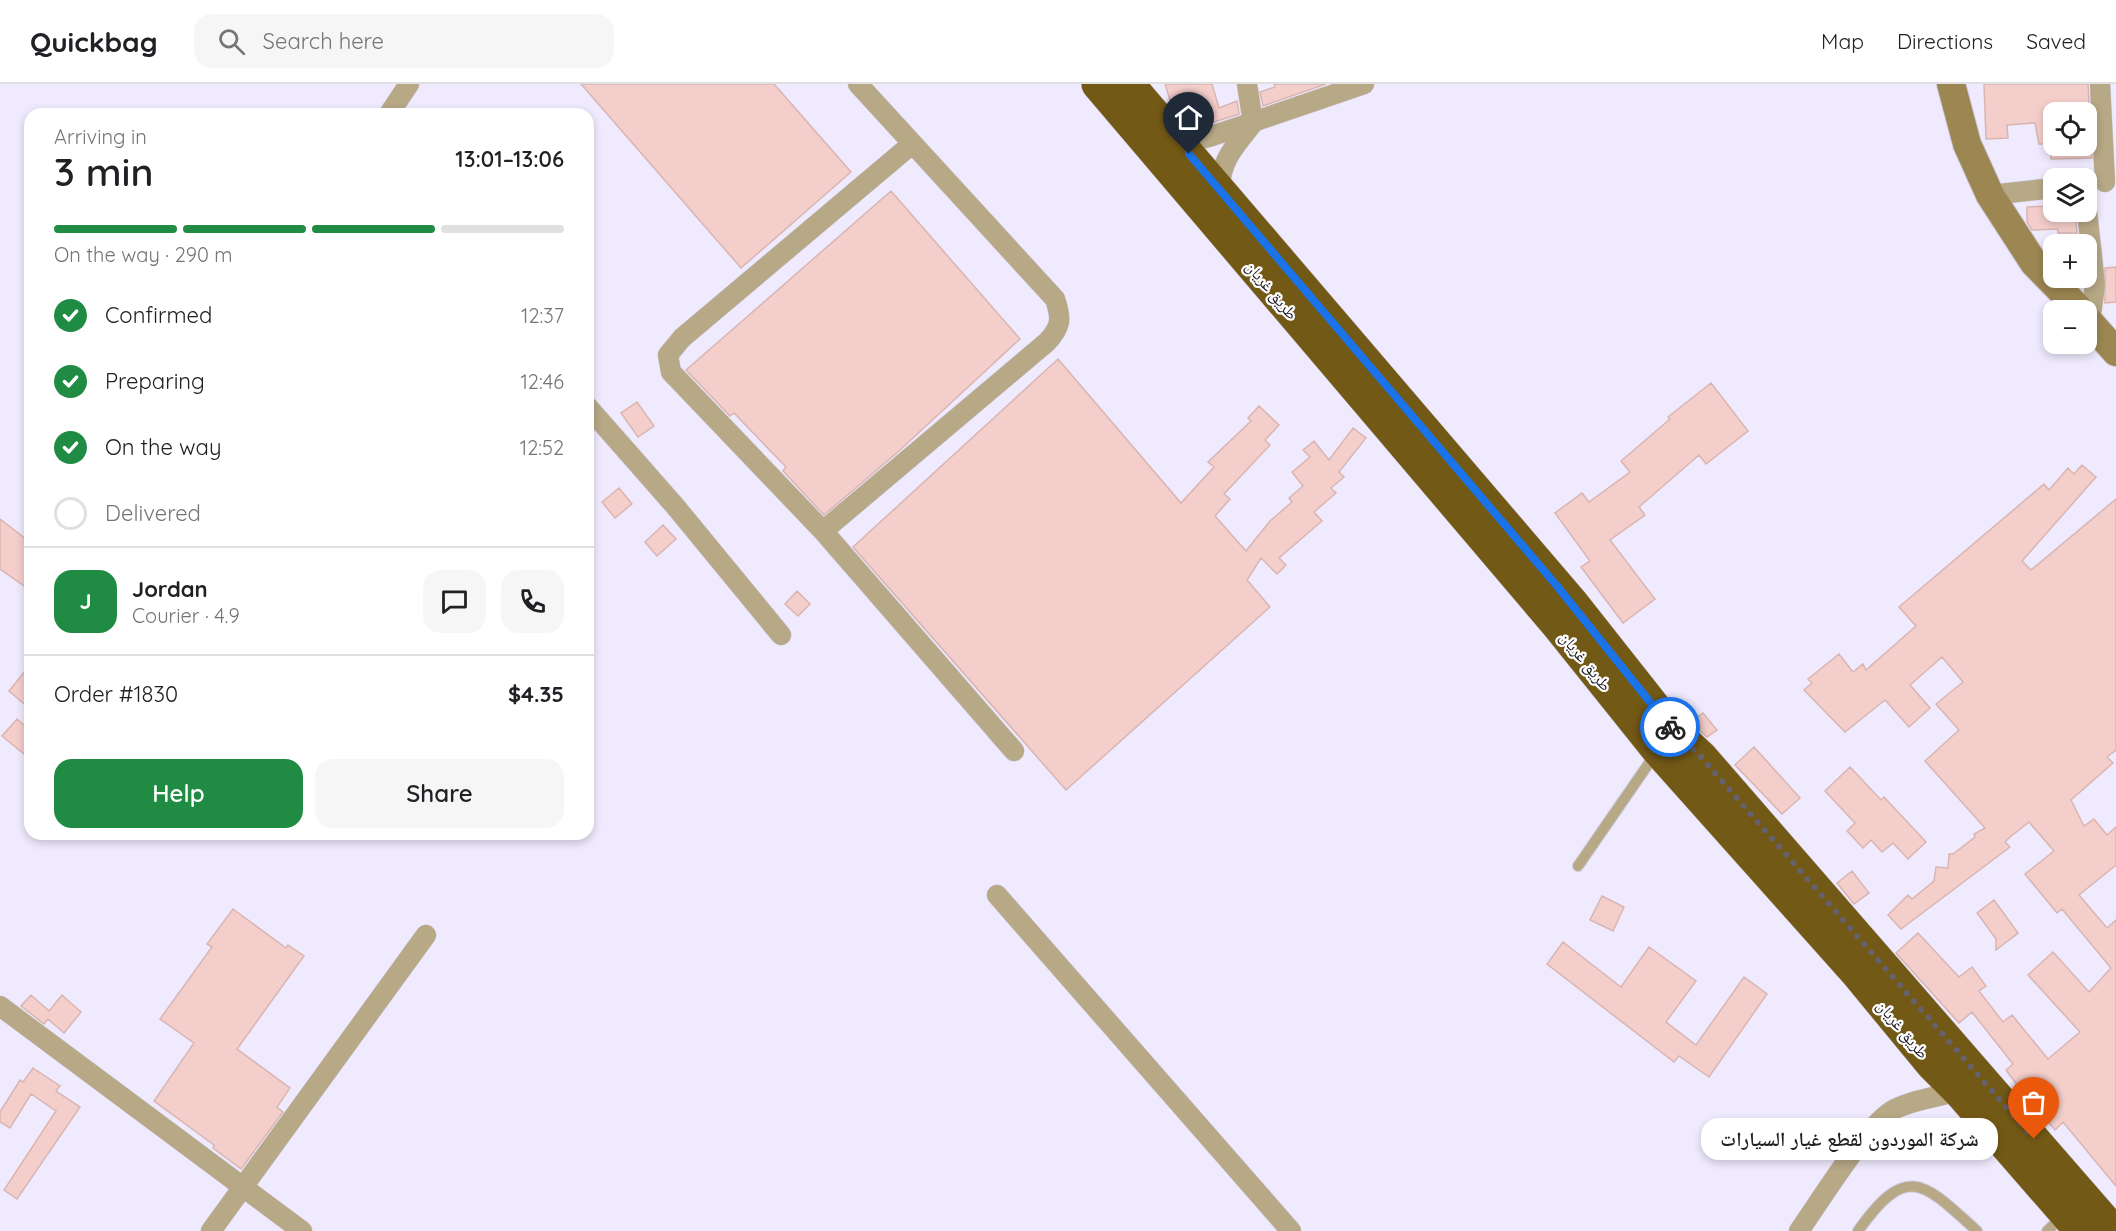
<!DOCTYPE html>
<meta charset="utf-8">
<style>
body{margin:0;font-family:Quicksand,"Noto Naskh Arabic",sans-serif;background:#f6f6f6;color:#202124;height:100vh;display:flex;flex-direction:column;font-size:22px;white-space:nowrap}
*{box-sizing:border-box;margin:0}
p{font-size:20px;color:#757577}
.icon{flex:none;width:33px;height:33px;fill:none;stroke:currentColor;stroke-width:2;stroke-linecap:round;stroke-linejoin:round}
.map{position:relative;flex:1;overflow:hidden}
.sheet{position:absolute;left:24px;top:24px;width:570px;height:732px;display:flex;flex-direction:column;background:#fff;border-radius:18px;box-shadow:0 3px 9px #0003}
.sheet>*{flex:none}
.controls{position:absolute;left:2043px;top:18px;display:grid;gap:12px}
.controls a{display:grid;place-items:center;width:54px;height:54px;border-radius:12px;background:#fff;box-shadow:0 3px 9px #0003;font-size:30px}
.pin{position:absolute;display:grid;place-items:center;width:51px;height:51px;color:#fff;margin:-62px -26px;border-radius:50% 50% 50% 0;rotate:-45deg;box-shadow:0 0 6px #0007}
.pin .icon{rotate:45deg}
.courier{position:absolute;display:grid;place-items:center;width:60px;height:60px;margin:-30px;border:4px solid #1a73e8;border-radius:50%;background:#fff;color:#222;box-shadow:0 2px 8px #0007}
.bubble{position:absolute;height:42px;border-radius:18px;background:#fff;box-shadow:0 3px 9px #0003;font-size:20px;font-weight:600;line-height:42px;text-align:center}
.overview em{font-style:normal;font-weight:600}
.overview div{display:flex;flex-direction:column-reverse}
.overview{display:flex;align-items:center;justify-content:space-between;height:102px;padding:0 30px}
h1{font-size:39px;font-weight:600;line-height:45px}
.bar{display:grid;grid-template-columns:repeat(4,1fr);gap:9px 6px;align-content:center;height:72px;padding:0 30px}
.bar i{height:8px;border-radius:4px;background:#e0e0e0}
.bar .on{background:#1f8b43}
.bar p{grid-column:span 4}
.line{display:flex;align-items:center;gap:15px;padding:0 30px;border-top:2px solid #e0e0e0}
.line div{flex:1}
.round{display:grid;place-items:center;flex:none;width:63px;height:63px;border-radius:18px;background:#f6f6f6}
ol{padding:0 30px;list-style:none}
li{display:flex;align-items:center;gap:18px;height:66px}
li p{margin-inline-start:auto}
li .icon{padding:6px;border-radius:50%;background:#1f8b43;color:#fff;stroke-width:4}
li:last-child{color:#757577}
li i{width:33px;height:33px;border:3px solid #e0e0e0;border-radius:50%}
.action{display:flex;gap:12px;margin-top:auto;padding:12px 30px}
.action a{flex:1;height:69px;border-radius:18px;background:#1f8b43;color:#fff;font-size:24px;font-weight:600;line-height:69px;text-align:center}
.action a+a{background:#f6f6f6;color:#202124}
header{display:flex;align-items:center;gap:36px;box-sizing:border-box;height:84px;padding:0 30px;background:#fff;border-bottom:2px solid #e0e0e0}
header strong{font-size:28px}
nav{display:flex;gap:33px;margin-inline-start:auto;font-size:21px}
.search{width:420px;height:54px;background:#f6f6f6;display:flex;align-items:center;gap:15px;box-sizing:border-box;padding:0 21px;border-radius:18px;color:#757577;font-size:22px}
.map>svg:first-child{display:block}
.building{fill:#f4cecb;stroke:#d9b5b2;stroke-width:1.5}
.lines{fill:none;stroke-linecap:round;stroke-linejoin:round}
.lane-casing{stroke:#cdc8da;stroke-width:12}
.street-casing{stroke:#cdc8da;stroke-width:21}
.secondary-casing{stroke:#cdc8da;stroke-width:30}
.highway-casing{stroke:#cdc8da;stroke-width:34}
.lane{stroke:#b7a886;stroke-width:10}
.street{stroke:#b7a886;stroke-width:20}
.secondary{stroke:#9c8652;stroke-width:28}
.highway{stroke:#735916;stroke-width:33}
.done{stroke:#65616f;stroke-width:6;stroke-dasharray:0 10.8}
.route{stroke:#1a73e8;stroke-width:8}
.labels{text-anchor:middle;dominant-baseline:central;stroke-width:4.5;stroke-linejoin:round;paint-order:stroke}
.street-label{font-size:16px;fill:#1a1722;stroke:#fff}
</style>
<header>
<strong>Quickbag</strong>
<div class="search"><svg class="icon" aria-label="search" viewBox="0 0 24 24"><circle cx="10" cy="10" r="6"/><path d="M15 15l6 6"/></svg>Search here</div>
<nav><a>Map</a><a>Directions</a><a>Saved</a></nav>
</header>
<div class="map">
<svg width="2116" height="1147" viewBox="0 0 2116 1147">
<rect width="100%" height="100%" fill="#efeafd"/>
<path class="building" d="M 581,0 L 774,0 L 851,88 L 741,184 Z
M 1165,0 L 1212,0 L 1219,24 L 1237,17 L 1239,30 L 1199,43 L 1186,10 L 1170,16 Z
M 1274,0 L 1326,0 L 1263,22 L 1260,8 L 1275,3 Z
M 1984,0 L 2088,0 L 2092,74 L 2051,75 L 2050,62 L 2086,62 L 2086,28 L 2054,28 L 2054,60 L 2039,60 L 2035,39 L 2007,41 L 2008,54 L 1986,55 Z
M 891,107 L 1020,255 L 899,367 L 824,431 L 783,387 L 786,383 L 734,329 L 730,332 L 686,286 Z
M 2051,122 L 2051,128 L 2075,128 L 2077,149 L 2058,149 L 2058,145 L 2032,146 L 2027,138 L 2027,123 Z
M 2116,183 L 2116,218 L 2105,219 L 2105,184 Z
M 1058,275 L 1181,419 L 1214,383 L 1208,378 L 1251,337 L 1248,334 L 1259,322 L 1279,341 L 1265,356 L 1270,361 L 1224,410 L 1230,415 L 1215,432 L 1246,467 L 1270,437 L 1292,418 L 1289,414 L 1303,402 L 1292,388 L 1310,373 L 1303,366 L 1314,357 L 1329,376 L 1353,344 L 1366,354 L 1339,388 L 1344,393 L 1331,404 L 1336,409 L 1314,428 L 1322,437 L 1279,474 L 1286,481 L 1277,490 L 1261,474 L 1247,496 L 1270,523 L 1066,706 L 853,463 Z
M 1711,299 L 1748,347 L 1706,380 L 1699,371 L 1639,423 L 1645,431 L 1610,456 L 1655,515 L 1623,539 L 1581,483 L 1590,477 L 1555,429 L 1582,409 L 1589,418 L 1630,388 L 1621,377 L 1670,335 L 1668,333 Z
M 637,318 L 654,342 L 638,353 L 621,329 Z
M 2082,381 L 2096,393 L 2022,477 L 2031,486 L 2116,415 L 2116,666 L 2107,673 L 2113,679 L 2071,716 L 2084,742 L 2094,735 L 2107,751 L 2116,743 L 2116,781 L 2079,811 L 2107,844 L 2116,836 L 2116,1102 L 2063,1038 L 2055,1046 L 2018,1002 L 2006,986 L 2013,980 L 1972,928 L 1959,939 L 1896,869 L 1918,849 L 1959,893 L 1972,883 L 1986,902 L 1979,907 L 2003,938 L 2012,931 L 2048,975 L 2080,948 L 2028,891 L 2053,868 L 2089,908 L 2111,884 L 2062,825 L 2057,829 L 2025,790 L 2054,767 L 2029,738 L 2009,754 L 2005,758 L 2010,763 L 1901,845 L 1888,831 L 1908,811 L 1912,815 L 1934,797 L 1936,783 L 1948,784 L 1949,770 L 1953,770 L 1975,753 L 1974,750 L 1985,744 L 1925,677 L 1959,646 L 1936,620 L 1963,598 L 1942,573 L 1910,601 L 1930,624 L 1909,643 L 1885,616 L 1845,648 L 1804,606 L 1812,599 L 1808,595 L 1839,570 L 1853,588 L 1863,580 L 1866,586 L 1916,542 L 1899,523 L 2044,400 L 2049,406 L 2068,384 L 2074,390 Z
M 619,404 L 632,420 L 615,434 L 602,418 Z
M 0,435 L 30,458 L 30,506 L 0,485 Z
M 663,441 L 676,455 L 657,472 L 645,458 Z
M 797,507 L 810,520 L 798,532 L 785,520 Z
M 30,581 L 30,625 L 9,607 Z
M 1703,629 L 1717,646 L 1707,653 L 1691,638 Z
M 17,635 L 30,646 L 30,675 L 2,652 Z
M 1754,663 L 1800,714 L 1782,730 L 1735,681 Z
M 1850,683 L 1881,716 L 1884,713 L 1926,758 L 1908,775 L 1893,759 L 1882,768 L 1871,756 L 1863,764 L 1847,747 L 1855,739 L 1825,707 Z
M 1852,787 L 1869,809 L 1854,820 L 1837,799 Z
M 1602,812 L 1624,823 L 1613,847 L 1590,836 Z
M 1994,816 L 2018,849 L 1996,866 L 1996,855 L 1977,829 Z
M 233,825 L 286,864 L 288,861 L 304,872 L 237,965 L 290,1004 L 277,1023 L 283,1028 L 241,1085 L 213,1064 L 214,1061 L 154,1017 L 194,959 L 160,935 L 212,863 L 207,860 Z
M 1563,858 L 1621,903 L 1649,863 L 1696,897 L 1666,938 L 1696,961 L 1744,893 L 1767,910 L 1709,993 L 1679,972 L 1674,978 L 1547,880 Z
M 31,911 L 49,927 L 62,911 L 81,928 L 64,949 L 48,935 L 44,940 L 21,922 Z
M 33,984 L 60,1002 L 56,1007 L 80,1023 L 17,1115 L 4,1106 L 56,1027 L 31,1010 L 10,1044 L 0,1038 L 0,1028 L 20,996 L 23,998 Z"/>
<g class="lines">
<defs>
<path id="lane" d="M 1578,782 L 1656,669
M 1858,1147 C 1907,1078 1923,1098 1977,1147
M 2047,1147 L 2064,1131"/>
<path id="street" d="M 2100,0 L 2105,98
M 389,30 L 409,0
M 1173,53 L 1197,56 L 1212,52 L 1364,0
M 912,60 L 682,254 L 668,271 L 671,288 L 823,447 L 1014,667
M 1220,105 C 1220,76 1236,61 1253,39 L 1247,0
M 1990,111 L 2054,104
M 2086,118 L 2095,201 L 2090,238
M 588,323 L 675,422 L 781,551
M 823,447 L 1047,258 C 1061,243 1062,235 1055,215 L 858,0
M 997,811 L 1291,1147
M 0,922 L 302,1147
M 211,1147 L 426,851
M 1799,1147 C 1819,1119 1868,1038 1895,1025 C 1917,1014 1942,1013 1966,1005"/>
<path id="secondary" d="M 1951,0 L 1967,60 L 1990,111 L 2034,179 L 2080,226
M 2086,234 L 2116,268"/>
<path id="highway" d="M 1098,0 L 1557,540 L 1658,666 L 1857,889 L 1932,980 L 1960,1008 L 2081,1147
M 1128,0 L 1572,519 L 1673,647 L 1701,673 L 2113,1147"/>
</defs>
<use href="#lane" class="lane-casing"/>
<use href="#street" class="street-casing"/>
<use href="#secondary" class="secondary-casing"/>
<use href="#highway" class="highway-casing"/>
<use href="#lane" class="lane"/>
<use href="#street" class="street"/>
<use href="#secondary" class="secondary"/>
<use href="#highway" class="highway"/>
</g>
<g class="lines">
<path class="done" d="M 1670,643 L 1701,673 L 2034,1055"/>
<path class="route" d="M 1189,70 L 1557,502 L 1670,643"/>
</g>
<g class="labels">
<g class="street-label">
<text transform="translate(1272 206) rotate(50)">طريق غريان</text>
<text transform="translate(1586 577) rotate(51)">طريق غريان</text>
<text transform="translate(1903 945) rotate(50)">طريق غريان</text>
</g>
</g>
</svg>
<div class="controls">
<a><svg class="icon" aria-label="locate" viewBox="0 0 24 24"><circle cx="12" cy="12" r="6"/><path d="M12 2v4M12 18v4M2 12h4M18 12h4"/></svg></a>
<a><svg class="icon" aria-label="layers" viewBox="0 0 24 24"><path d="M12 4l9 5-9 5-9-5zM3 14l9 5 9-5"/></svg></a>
<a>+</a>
<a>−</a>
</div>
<div class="pin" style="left:2034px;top:1055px;background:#ea580c"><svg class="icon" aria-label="bag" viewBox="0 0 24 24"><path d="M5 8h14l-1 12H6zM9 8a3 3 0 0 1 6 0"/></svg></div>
<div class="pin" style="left:1189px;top:70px;background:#1f2937"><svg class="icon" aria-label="home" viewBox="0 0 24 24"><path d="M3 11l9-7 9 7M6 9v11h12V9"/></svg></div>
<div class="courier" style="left:1670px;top:643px"><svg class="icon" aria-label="bike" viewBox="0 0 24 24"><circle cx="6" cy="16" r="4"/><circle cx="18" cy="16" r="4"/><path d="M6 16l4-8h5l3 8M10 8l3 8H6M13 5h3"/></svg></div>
<div class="bubble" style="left:1701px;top:1034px;width:297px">شركة الموردون لقطع غيار السيارات</div>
<section class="sheet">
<div class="overview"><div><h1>3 min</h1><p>Arriving in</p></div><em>13:01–13:06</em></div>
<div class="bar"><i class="on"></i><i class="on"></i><i class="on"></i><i></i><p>On the way · 290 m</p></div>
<ol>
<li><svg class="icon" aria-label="check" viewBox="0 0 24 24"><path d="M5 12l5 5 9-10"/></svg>Confirmed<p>12:37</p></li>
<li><svg class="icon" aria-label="check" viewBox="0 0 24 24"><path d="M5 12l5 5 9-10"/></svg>Preparing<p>12:46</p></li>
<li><svg class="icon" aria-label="check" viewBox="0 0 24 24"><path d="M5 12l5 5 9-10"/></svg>On the way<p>12:52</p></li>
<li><i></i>Delivered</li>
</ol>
<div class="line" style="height:108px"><b class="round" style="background:#1f8b43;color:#fff">J</b><div><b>Jordan</b><p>Courier · 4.9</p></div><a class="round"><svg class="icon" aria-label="chat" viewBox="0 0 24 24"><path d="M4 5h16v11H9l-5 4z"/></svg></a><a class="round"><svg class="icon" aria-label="phone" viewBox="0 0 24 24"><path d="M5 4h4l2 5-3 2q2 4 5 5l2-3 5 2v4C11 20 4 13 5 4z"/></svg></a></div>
<div class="line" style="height:78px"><div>Order #1830</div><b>$4.35</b></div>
<div class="action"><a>Help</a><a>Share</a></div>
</section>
</div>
